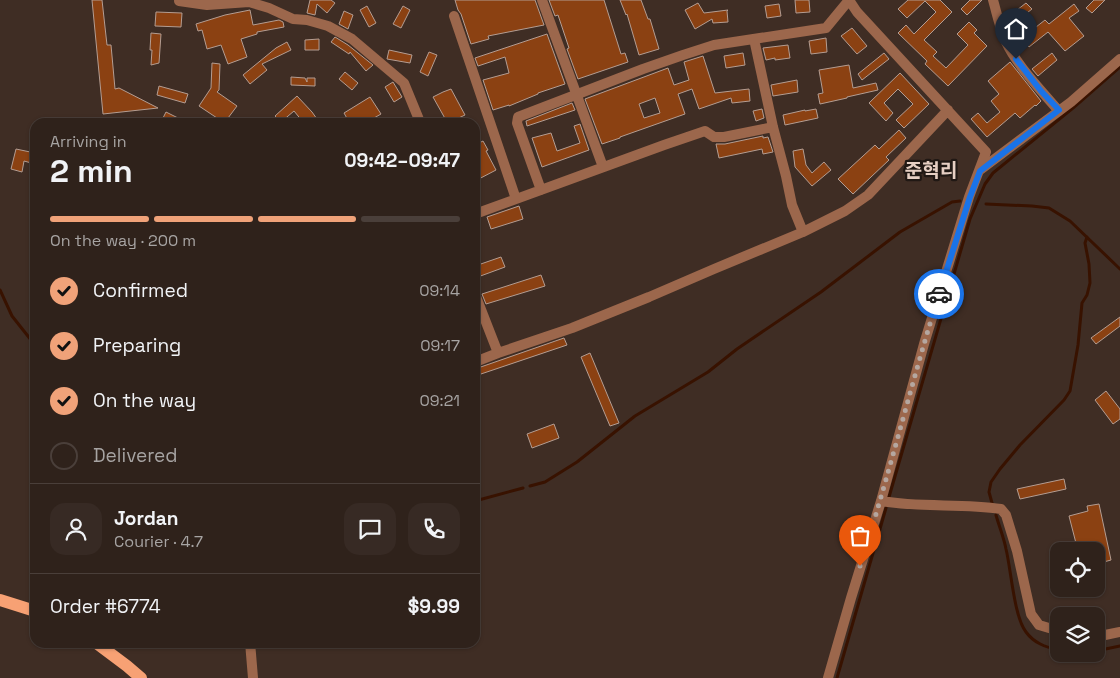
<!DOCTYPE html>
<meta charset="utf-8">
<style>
body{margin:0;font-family:"Space Grotesk","Noto Sans KR",sans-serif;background:#372a24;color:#f1f3f6;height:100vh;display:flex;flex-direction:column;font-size:19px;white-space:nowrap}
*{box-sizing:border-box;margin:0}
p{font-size:16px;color:#a7a4a3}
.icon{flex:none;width:28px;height:28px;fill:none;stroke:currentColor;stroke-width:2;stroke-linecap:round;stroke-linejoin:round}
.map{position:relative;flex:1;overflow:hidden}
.drawer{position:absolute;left:30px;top:118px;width:450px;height:530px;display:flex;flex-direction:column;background:#2f221b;border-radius:15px;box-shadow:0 1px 4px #0004,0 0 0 1px #4a3f3a}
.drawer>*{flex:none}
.fabs{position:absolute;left:1050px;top:542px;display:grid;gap:10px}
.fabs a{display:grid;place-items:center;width:55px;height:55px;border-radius:10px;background:#2f221b;box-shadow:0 1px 4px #0004,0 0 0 1px #4a3f3a;font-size:25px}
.pin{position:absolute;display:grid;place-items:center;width:42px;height:42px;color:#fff;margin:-51px -21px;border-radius:50% 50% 50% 0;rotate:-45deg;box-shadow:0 0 5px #0007}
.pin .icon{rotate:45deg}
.courier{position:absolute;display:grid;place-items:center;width:50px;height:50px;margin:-25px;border:4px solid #1a73e8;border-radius:50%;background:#fff;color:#222;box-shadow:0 1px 6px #0007}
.overview em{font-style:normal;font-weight:600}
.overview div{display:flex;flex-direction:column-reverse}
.overview{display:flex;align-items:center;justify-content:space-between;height:85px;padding:0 20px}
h1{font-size:32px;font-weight:600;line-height:38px}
.bar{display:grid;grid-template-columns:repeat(4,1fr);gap:8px 5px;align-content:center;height:60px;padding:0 20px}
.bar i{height:6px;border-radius:4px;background:#4a3f3a}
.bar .active{background:#f0a279}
.bar p{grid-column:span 4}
.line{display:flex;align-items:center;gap:12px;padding:0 20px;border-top:1px solid #4a3f3a}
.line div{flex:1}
.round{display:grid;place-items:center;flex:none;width:52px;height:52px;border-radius:15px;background:#372a24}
ol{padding:0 20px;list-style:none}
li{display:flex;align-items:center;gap:15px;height:55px}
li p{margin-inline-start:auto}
li .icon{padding:5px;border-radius:50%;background:#f0a279;color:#111;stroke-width:4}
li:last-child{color:#a7a4a3}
li i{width:28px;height:28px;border:2px solid #4a3f3a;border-radius:50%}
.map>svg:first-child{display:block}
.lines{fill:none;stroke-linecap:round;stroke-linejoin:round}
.stream{stroke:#381200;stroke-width:3}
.building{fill:#8b4112;stroke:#b49d92;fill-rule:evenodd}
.minor{stroke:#9c674c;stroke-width:10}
.major{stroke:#f7a174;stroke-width:12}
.done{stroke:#b5a7a0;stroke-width:5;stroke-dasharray:0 9}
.route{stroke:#1a73e8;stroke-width:6}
.labels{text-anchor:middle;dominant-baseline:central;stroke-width:4.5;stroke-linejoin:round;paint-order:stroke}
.quarter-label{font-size:19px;font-weight:bold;fill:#e6cfc3;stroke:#201814}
</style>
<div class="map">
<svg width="1120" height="678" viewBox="0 0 1120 678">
<rect width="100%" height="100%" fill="#3f2d24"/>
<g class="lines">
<path class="stream" d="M 986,204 L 1032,206 L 1049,208 L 1070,221 L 1120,269
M 0,290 L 12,316 L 35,345
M 530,486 L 545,482 L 577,462 L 635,416 L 708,372 L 737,349 L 821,292 L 900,232 L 952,202 L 960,201
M 889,497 L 970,219 L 985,184 L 993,173 L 1073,108 L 1120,67
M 475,501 L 523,488
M 992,503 L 989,492 L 991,482 L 1000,469 L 1020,445 L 1064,400 L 1070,391 L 1078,345 L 1082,303 L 1087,295 L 1090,283 L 1089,264 L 1085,243 L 1087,237
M 996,515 C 999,526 1004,538 1006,549 C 1011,569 1014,617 1026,632 C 1034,643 1045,647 1059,650
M 1096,651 L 1120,646
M 837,678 L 886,508"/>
</g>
<path class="building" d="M 92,0 L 102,0 L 107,45 L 111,45 L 115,89 L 119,88 L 158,108 L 103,114 Z
M 310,0 L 331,0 L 335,3 L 327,13 L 317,4 L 315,15 L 307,13 Z
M 455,0 L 535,0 L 544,25 L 488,36 L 489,39 L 471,44 L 461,14 L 458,10 Z
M 549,0 L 604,0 L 621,54 L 625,53 L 628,62 L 578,79 L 567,49 L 569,48 L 558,15 L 555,16 Z
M 620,0 L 641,0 L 648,19 L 650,19 L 659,49 L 639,55 L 627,14 L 626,15 Z
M 795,0 L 809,0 L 810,12 L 796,13 Z
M 908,0 L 940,0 L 952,12 L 924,40 L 937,52 L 933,56 L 946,68 L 968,45 L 957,34 L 969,22 L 977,30 L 974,33 L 987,46 L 948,86 L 925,64 L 927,61 L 898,33 L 906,25 L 914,34 L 936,12 L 925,1 L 907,18 L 898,9 Z
M 970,0 L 982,0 L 967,15 L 961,9 Z
M 1094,0 L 1105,0 L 1092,13 L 1086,8 Z
M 698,3 L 704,13 L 728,10 L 727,11 L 728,22 L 713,23 L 712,19 L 695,29 L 685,10 Z
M 1026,3 L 1032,9 L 1013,24 L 1008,17 Z
M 779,4 L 781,16 L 767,18 L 765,6 Z
M 1074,4 L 1079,11 L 1069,18 L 1084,36 L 1065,51 L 1048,32 L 1029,47 L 1022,38 L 1045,20 L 1049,24 Z
M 367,6 L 376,23 L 369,27 L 360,10 Z
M 403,6 L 410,10 L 401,28 L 393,24 Z
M 250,10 L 253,25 L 279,20 L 283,22 L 284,27 L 257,32 L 257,34 L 241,39 L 247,57 L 228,64 L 221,45 L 207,49 L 202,30 L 198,31 L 196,24 L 225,15 Z
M 344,11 L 353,15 L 348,29 L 339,24 Z
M 156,12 L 182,13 L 181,27 L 155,26 Z
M 852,28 L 867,46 L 857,54 L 841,36 Z
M 151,33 L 161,34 L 159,63 L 151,65 L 152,50 L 150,50 Z
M 547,34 L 565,84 L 538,93 L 538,94 L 509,106 L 509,105 L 493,110 L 483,80 L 509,73 L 505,57 L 478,66 L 475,58 Z
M 335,37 L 348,45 L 373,65 L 366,71 L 350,52 L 349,54 L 331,42 Z
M 826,38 L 827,52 L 811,54 L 809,41 Z
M 319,39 L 319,50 L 305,50 L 305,40 Z
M 287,42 L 291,50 L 262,64 L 267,70 L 250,84 L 243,75 L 276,48 Z
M 788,45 L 790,58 L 775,60 L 775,58 L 766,60 L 763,48 Z
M 389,50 L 412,55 L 410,63 L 387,59 Z
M 429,52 L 437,55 L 428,76 L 420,72 Z
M 743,53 L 745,65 L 726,68 L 724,56 Z
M 884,53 L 889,59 L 862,80 L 858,74 Z
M 1052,53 L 1057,60 L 1038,76 L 1032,69 Z
M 703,56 L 715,93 L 749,89 L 750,101 L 732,103 L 731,98 L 699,109 L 692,89 L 678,94 L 685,114 L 620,137 L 620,138 L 602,144 L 585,99 L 668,68 L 674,85 L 689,80 L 684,62 ZM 655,98 L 660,113 L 644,118 L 639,104 Z
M 1010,62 L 1041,101 L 1036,106 L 1035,105 L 1020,118 L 1015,113 L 987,137 L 971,119 L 978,113 L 987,123 L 1000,112 L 991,101 L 999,94 L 988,81 Z
M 212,63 L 220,64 L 219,90 L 217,92 L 237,106 L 225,122 L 223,122 L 199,106 L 211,88 Z
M 849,65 L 853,88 L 876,83 L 878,90 L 847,97 L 847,98 L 820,104 L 818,94 L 823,93 L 819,70 Z
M 345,72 L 358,83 L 352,90 L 339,79 Z
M 900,73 L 929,104 L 904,128 L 896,120 L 913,104 L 898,89 L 884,103 L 893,113 L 886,121 L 869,103 Z
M 291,77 L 305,78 L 307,82 L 307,78 L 315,78 L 315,86 L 291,85 Z
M 797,80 L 798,92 L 773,96 L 771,85 Z
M 393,82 L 402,97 L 394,102 L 385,87 Z
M 159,86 L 188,94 L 185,103 L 157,95 Z
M 451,89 L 465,115 L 450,122 L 447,122 L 433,97 L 443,92 Z
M 297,96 L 312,112 L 317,119 L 312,122 L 303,122 L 294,111 L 281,122 L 275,116 Z
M 370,97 L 381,114 L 367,122 L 349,122 L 344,113 Z
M 572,103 L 575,110 L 527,126 L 526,121 Z
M 762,109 L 764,118 L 756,121 L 753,111 Z
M 816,109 L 818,118 L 785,125 L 783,115 L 805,110 L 805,111 Z
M 166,112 L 186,122 L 166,122 L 162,120 Z
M 580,124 L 589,150 L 542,167 L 532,138 L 551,133 L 557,151 L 580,143 L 574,126 Z
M 899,130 L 906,138 L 886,157 L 889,160 L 853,194 L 838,179 L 875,145 L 879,149 Z
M 763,136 L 763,138 L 768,137 L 773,152 L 763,154 L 762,149 L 719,158 L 716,144 L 725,144 Z
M 483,141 L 488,150 L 486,151 L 496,170 L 475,181 L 475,145 Z
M 16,149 L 35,153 L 35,164 L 24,161 L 22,172 L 11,169 Z
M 803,149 L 806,165 L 812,173 L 824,162 L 831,170 L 812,186 L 795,167 L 793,151 Z
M 519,206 L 523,219 L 491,229 L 487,217 Z
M 501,257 L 505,267 L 475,278 L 475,266 Z
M 541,275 L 545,286 L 486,304 L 482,294 Z
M 1120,317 L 1120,326 L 1096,344 L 1091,338 Z
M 564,338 L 567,345 L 475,376 L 475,369 Z
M 590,353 L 619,423 L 610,426 L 581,357 Z
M 1106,391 L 1120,409 L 1120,419 L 1113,424 L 1095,400 Z
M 554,424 L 559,438 L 532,448 L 527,434 Z
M 1064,479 L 1066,489 L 1020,499 L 1017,489 Z
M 1099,504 L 1111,560 L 1100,563 L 1097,551 L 1078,551 L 1069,516 L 1088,511 L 1087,506 Z"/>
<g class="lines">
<path class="minor" d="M 542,0 L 603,167
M 993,0 C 997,14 1000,29 1006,42 C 1016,64 1042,92 1059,111
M 179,1 L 207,5 L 249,2 L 269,8 L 293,19 L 307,20 L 328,26 L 352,39 L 404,83 L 420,122
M 454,16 L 516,199
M 754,39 L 773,127 L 786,176 L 792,205 L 803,232
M 980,170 L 1071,102 L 1120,59
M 541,190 L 517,123 L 518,117 L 643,69 L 683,55 L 714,45 L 826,28 L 849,0
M 475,214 L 664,145 L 705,131 L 714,137 L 724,137 L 773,127
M 475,294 L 498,353
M 475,362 L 498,353 L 572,328 L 649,297 L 714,269 L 803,232 L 845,211 L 868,195 L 948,110
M 881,501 C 921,508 962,503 1001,509 L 1006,515 L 1017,551 L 1031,614 L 1039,625 L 1059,631
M 1096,635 L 1105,635 L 1120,632
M 250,642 L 253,678
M 828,678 L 851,598 L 881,501 L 924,344 L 969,197 L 986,152 L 857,12 L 849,0"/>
<path class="major" d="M 0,600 L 35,611
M 95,642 L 127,666 L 141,678"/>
</g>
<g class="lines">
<path class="done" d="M 860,566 C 889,476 911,384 939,294"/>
<path class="route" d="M 939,294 L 970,197 L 980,171 L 1059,110 L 1041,91 L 1016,59"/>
</g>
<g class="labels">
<g class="quarter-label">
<text x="931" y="170">준혁리</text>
</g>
</g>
</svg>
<div class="fabs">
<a><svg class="icon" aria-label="locate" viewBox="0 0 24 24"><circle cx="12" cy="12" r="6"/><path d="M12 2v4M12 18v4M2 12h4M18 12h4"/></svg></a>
<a><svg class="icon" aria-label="layers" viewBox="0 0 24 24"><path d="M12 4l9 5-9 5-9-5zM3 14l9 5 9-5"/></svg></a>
</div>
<div class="pin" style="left:860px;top:566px;background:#ea580c"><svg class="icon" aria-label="bag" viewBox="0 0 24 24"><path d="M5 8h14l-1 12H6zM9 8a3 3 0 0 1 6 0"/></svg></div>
<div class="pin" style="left:1016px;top:59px;background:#1f2937"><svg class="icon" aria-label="home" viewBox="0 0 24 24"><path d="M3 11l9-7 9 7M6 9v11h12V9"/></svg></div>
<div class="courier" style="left:939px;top:294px"><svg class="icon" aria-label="car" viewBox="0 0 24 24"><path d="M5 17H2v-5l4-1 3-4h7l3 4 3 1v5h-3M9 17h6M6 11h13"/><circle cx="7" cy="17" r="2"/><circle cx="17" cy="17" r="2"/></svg></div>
<section class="drawer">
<div class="overview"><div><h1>2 min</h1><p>Arriving in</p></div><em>09:42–09:47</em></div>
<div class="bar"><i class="active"></i><i class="active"></i><i class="active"></i><i></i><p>On the way · 200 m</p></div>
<ol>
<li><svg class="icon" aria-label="check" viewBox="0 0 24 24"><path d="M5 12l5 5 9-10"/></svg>Confirmed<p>09:14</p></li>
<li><svg class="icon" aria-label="check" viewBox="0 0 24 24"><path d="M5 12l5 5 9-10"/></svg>Preparing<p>09:17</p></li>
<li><svg class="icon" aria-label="check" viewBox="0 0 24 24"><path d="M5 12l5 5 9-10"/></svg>On the way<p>09:21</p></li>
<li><i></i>Delivered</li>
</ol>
<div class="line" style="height:90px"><a class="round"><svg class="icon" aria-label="person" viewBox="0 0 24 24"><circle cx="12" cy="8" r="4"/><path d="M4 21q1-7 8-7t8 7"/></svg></a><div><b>Jordan</b><p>Courier · 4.7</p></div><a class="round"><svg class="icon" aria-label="chat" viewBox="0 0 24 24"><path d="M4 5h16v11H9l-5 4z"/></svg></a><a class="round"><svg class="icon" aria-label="phone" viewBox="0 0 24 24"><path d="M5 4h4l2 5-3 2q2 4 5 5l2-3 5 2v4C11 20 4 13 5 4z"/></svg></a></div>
<div class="line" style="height:65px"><div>Order #6774</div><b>$9.99</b></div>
</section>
</div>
